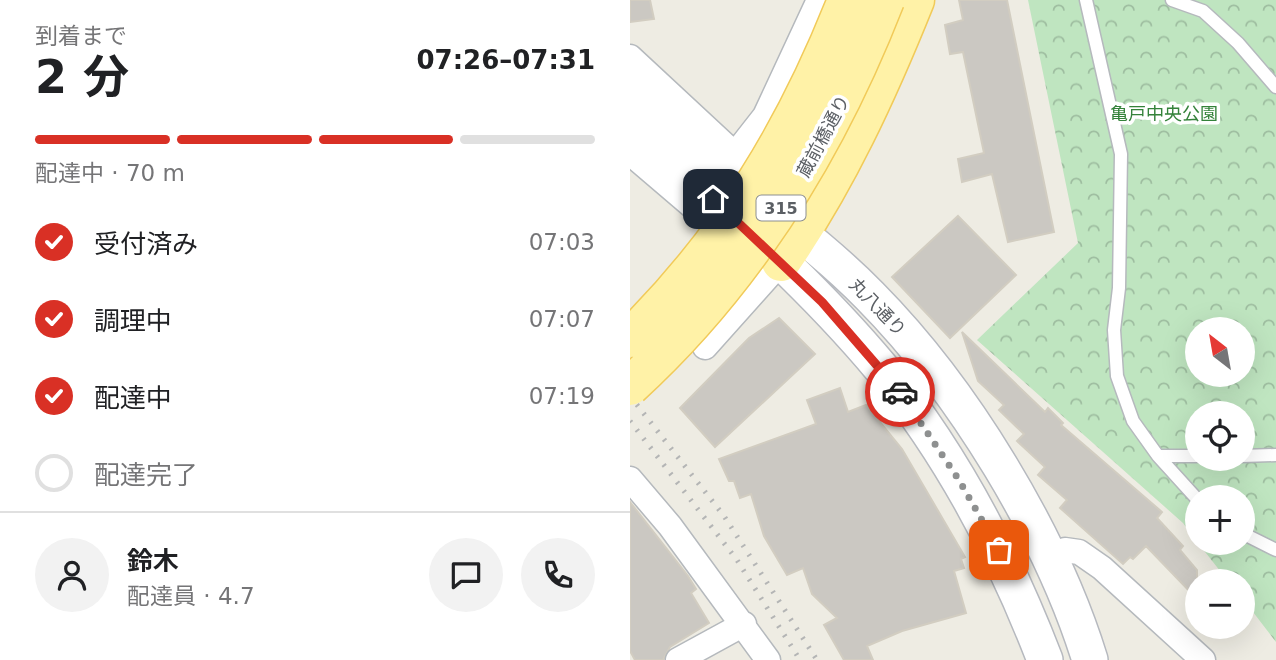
<!DOCTYPE html>
<html lang="ja">
<meta charset="utf-8">
<style>
body{margin:0;font-family:"DejaVu Sans","Noto Sans JP",sans-serif;background:#f2f2f2;color:#202124;height:100vh;display:flex;flex-direction:column;font-size:26px;white-space:nowrap}
*{box-sizing:border-box;margin:0}
p{font-size:23px;color:#757577}
.icon{flex:none;width:38px;height:38px;fill:none;stroke:currentColor;stroke-width:2;stroke-linecap:round;stroke-linejoin:round}
.map{position:relative;flex:1;overflow:hidden}
.side{display:flex;flex-direction:column;background:#fff;width:630px}
.side>*{flex:none}
.needle{width:46px;rotate:329deg}
.fabs{position:absolute;left:555px;top:317px;display:grid;gap:14px}
.fabs a{display:grid;place-items:center;width:70px;height:70px;border-radius:50%;background:#fff;box-shadow:0 7px 28px #0002;font-size:35px}
.pin{position:absolute;display:grid;place-items:center;width:60px;height:60px;color:#fff;margin:-30px;border-radius:14px;box-shadow:0 4px 10px #0006}
.courier{position:absolute;display:grid;place-items:center;width:70px;height:70px;margin:-35px;border:5px solid #d93025;border-radius:50%;background:#fff;color:#222;box-shadow:0 2px 9px #0007}
.overview em{font-style:normal;font-weight:700}
.overview div{display:flex;flex-direction:column-reverse}
.overview{display:flex;align-items:center;justify-content:space-between;height:119px;padding:0 35px}
h1{font-size:46px;font-weight:700;line-height:52px}
.bar{display:grid;grid-template-columns:repeat(4,1fr);gap:10px 7px;align-content:center;height:84px;padding:0 35px}
.bar i{height:9px;border-radius:5px;background:#e0e0e0}
.bar .on{background:#d93025}
.bar p{grid-column:span 4}
.line{display:flex;align-items:center;gap:18px;padding:0 35px;border-top:2px solid #e0e0e0}
.line div{flex:1}
.round{display:grid;place-items:center;flex:none;width:74px;height:74px;border-radius:37px;background:#f2f2f2}
ol{padding:0 35px;list-style:none}
li{display:flex;align-items:center;gap:21px;height:77px}
li p{margin-inline-start:auto}
li .icon{padding:7px;border-radius:50%;background:#d93025;color:#fff;stroke-width:4}
li:last-child{color:#757577}
li i{width:38px;height:38px;border:4px solid #e0e0e0;border-radius:50%}
main{display:flex;flex:1;min-height:0}
.map>svg:first-child{display:block}
.forest{fill:url(#forest-crowns);fill-rule:evenodd}
.building{fill:#cbc8c2;stroke:#d2cdc1;stroke-width:2}
.lines{fill:none;stroke-linecap:round;stroke-linejoin:round}
.lane-casing{stroke:#b5b9bd;stroke-width:15}
.street-casing{stroke:#b5b9bd;stroke-width:27}
.secondary-casing{stroke:#b6b9bf;stroke-width:38}
.primary-casing{stroke:#f1ca59;stroke-width:41}
.lane{stroke:#fff;stroke-width:12}
.street{stroke:#fff;stroke-width:24}
.secondary{stroke:#fff;stroke-width:35}
.primary{stroke:#fff2a7;stroke-width:38}
.rail{stroke:#b4b5b5;stroke-width:5;stroke-dasharray:2 9;stroke-linecap:butt}
.primary-bridge-casing{stroke:#f1ca59;stroke-width:41;stroke-linecap:butt}
.primary-bridge{stroke:#fff2a7;stroke-width:38}
.done{stroke:#8e9090;stroke-width:7;stroke-dasharray:0 12.6}
.route{stroke:#d93025;stroke-width:9}
.labels{text-anchor:middle;dominant-baseline:central;stroke-width:7;stroke-linejoin:round;paint-order:stroke}
.shield{fill:#fff;stroke:#8c8f92;stroke-width:2}
.shield-label{font-size:16px;font-weight:bold;fill:#5b5f64}
.park-label{font-size:18px;fill:#34823a;stroke:#fff}
.street-label{font-size:18px;fill:#5b5f64;stroke:#fff}
</style>
<main>
<section class="side">
<div class="overview"><div><h1>2 分</h1><p>到着まで</p></div><em>07:26–07:31</em></div>
<div class="bar"><i class="on"></i><i class="on"></i><i class="on"></i><i></i><p>配達中 · 70 m</p></div>
<ol>
<li><svg class="icon" aria-label="check" viewBox="0 0 24 24"><path d="M5 12l5 5 9-10"/></svg>受付済み<p>07:03</p></li>
<li><svg class="icon" aria-label="check" viewBox="0 0 24 24"><path d="M5 12l5 5 9-10"/></svg>調理中<p>07:07</p></li>
<li><svg class="icon" aria-label="check" viewBox="0 0 24 24"><path d="M5 12l5 5 9-10"/></svg>配達中<p>07:19</p></li>
<li><i></i>配達完了</li>
</ol>
<div class="line" style="height:126px"><a class="round"><svg class="icon" aria-label="person" viewBox="0 0 24 24"><circle cx="12" cy="8" r="4"/><path d="M4 21q1-7 8-7t8 7"/></svg></a><div><b>鈴木</b><p>配達員 · 4.7</p></div><a class="round"><svg class="icon" aria-label="chat" viewBox="0 0 24 24"><path d="M4 5h16v11H9l-5 4z"/></svg></a><a class="round"><svg class="icon" aria-label="phone" viewBox="0 0 24 24"><path d="M5 4h4l2 5-3 2q2 4 5 5l2-3 5 2v4C11 20 4 13 5 4z"/></svg></a></div>
</section>
<div class="map">
<svg width="646" height="660" viewBox="0 0 646 660">
<defs>
<pattern id="forest-crowns" width="20" height="18" patternUnits="userSpaceOnUse" patternTransform="scale(1.75)"><rect width="20" height="18" fill="#bfe5c0"/><path d="M2 6a3 3 0 1 1 6 0M12 15a3 3 0 1 1 6 0" fill="none" stroke="#9ebda0"/></pattern>
</defs>
<rect width="100%" height="100%" fill="#eeece3"/>
<path class="forest" d="M 398,0 L 646,0 L 646,642 L 613,599 L 612,581 L 598,581 L 568,543 L 612,542 L 612,497 L 567,497 L 567,541 L 553,523 L 347,340 L 448,243 ZM 567,329 L 612,329 L 612,374 L 567,374 ZM 567,413 L 612,413 L 612,458 L 567,458 Z"/>
<path class="building" d="M 0,0 L 20,0 L 24,19 L 0,22 Z
M 329,0 L 377,0 L 424,232 L 378,242 L 362,174 L 332,182 L 328,159 L 354,153 L 333,52 L 320,54 L 315,25 L 333,20 Z
M 328,216 L 386,275 L 320,338 L 262,277 Z
M 149,318 L 185,354 L 85,447 L 50,408 L 119,338 Z
M 332,332 L 415,412 L 418,408 L 433,423 L 431,425 L 532,512 L 527,518 L 553,546 L 550,550 L 567,570 L 567,599 L 516,546 L 503,559 L 500,557 L 493,564 L 430,508 L 437,500 L 408,475 L 415,467 L 387,441 L 394,434 L 369,410 L 374,405 L 348,381 Z
M 210,388 L 218,412 L 236,405 L 272,449 L 335,557 L 331,559 L 334,568 L 324,571 L 336,613 L 272,631 L 237,646 L 243,660 L 214,660 L 194,625 L 207,618 L 182,594 L 173,568 L 157,575 L 134,536 L 121,494 L 110,498 L 104,481 L 99,481 L 89,459 L 186,424 L 177,400 Z
M 0,502 L 58,576 L 66,589 L 61,593 L 79,623 L 40,647 L 33,660 L 5,660 L 0,651 Z"/>
<g class="lines">
<defs>
<path id="lane" d="M 456,0 L 491,154 L 489,288 L 484,330 L 487,376 L 503,421 L 528,456 L 567,499
M 542,0 L 573,11 L 608,43 L 646,87
M 528,456 L 567,456
M 612,456 L 646,455
M 612,533 L 646,550"/>
<path id="street" d="M 0,57 L 138,185
M 0,153 L 103,241
M 106,153 L 135,116 L 189,0
M 75,347 L 151,262 L 139,257
M 0,479 L 40,526 L 138,660
M 419,556 L 435,550 L 449,552 L 472,568 L 573,660
M 48,660 L 114,624"/>
<path id="secondary" d="M 0,88 C 34,118 67,150 103,180 C 149,217 198,253 240,296 C 333,390 421,534 460,660
M 0,124 C 87,202 177,279 252,369 C 323,456 375,556 415,660"/>
<path id="primary" d="M 151,262 C 207,181 248,92 285,0"/>
</defs>
<use href="#lane" class="lane-casing"/>
<use href="#street" class="street-casing"/>
<use href="#secondary" class="secondary-casing"/>
<use href="#primary" class="primary-casing"/>
<use href="#lane" class="lane"/>
<use href="#street" class="street"/>
<use href="#secondary" class="secondary"/>
<use href="#primary" class="primary"/>
<path class="rail" d="M 0,396 L 94,516 L 187,660
M 0,421 L 107,560 L 170,660"/>
<defs>
<path id="primary-bridge" d="M 0,338 C 100,239 166,130 217,0
M 0,386 C 117,279 198,146 255,0"/>
</defs>
<use href="#primary-bridge" class="primary-bridge-casing"/>
<use href="#primary-bridge" class="primary-bridge"/>
</g>
<g class="lines">
<path class="done" d="M 270,392 L 329,480 L 369,550"/>
<path class="route" d="M 83,199 L 192,302 L 270,392"/>
</g>
<g class="labels">
<rect class="shield" x="126.5" y="195.5" width="49" height="25" rx="5"/>
<g class="shield-label">
<text x="151" y="208">315</text>
</g>
<g class="park-label">
<text x="534" y="113">亀戸中央公園</text>
</g>
<g class="street-label">
<text transform="translate(193 136) rotate(-62)">蔵前橋通り</text>
<text transform="translate(248 307) rotate(46)">丸八通り</text>
</g>
</g>
</svg>
<div class="fabs">
<a><svg class="needle" viewBox="-14 -14 28 28"><path d="M0-13l5 13h-10z" fill="#e53935"/><path d="M0 13l5-13h-10z" fill="#757577"/></svg></a>
<a><svg class="icon" aria-label="locate" viewBox="0 0 24 24"><circle cx="12" cy="12" r="6"/><path d="M12 2v4M12 18v4M2 12h4M18 12h4"/></svg></a>
<a>+</a>
<a>−</a>
</div>
<div class="pin" style="left:369px;top:550px;background:#ea580c"><svg class="icon" aria-label="bag" viewBox="0 0 24 24"><path d="M5 8h14l-1 12H6zM9 8a3 3 0 0 1 6 0"/></svg></div>
<div class="pin" style="left:83px;top:199px;background:#1f2937"><svg class="icon" aria-label="home" viewBox="0 0 24 24"><path d="M3 11l9-7 9 7M6 9v11h12V9"/></svg></div>
<div class="courier" style="left:270px;top:392px"><svg class="icon" aria-label="car" viewBox="0 0 24 24"><path d="M5 17H2v-5l4-1 3-4h7l3 4 3 1v5h-3M9 17h6M6 11h13"/><circle cx="7" cy="17" r="2"/><circle cx="17" cy="17" r="2"/></svg></div>
</div>
</main>
